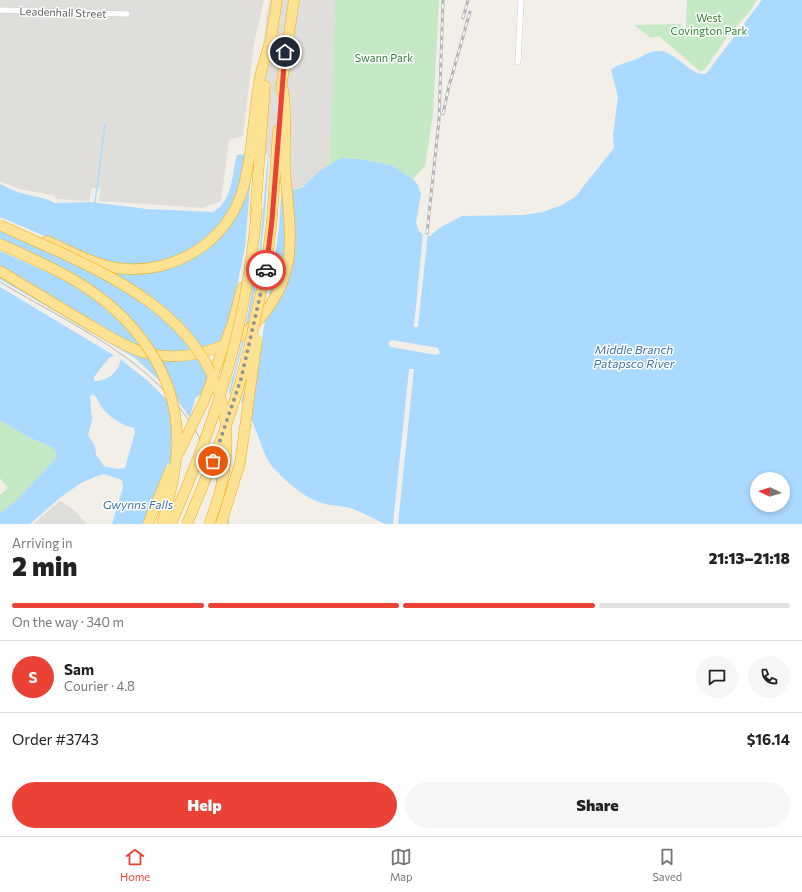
<!DOCTYPE html>
<meta charset="utf-8">
<style>
body{margin:0;font-family:Commissioner,sans-serif;background:#f6f6f6;color:#222;height:100vh;display:flex;flex-direction:column;font-size:15px;white-space:nowrap}
*{box-sizing:border-box;margin:0}
p{font-size:13px;color:#767676}
.icon{flex:none;width:22px;height:22px;fill:none;stroke:currentColor;stroke-width:2;stroke-linecap:round;stroke-linejoin:round}
.map{position:relative;height:524px;overflow:hidden}
.details{display:flex;flex-direction:column;background:#fff;flex:1}
.details>*{flex:none}
.needle{width:26px;rotate:275deg}
.controls{position:absolute;left:750px;top:472px;display:grid;gap:8px}
.controls a{display:grid;place-items:center;width:40px;height:40px;border-radius:50%;background:#fff;box-shadow:0 2px 6px #0003;font-size:20px}
.pin{position:absolute;display:grid;place-items:center;width:34px;height:34px;color:#fff;margin:-17px;border:2px solid #fff;border-radius:50%;box-shadow:0 1px 4px #0007}
.courier{position:absolute;display:grid;place-items:center;width:40px;height:40px;margin:-20px;border:3px solid #ea4335;border-radius:50%;background:#fff;color:#222;box-shadow:0 1px 5px #0007}
.summary em{font-style:normal;font-weight:800}
.summary div{display:flex;flex-direction:column-reverse}
.summary{display:flex;align-items:center;justify-content:space-between;height:68px;padding:0 12px}
h1{font-size:26px;font-weight:800;line-height:30px}
.bar{display:grid;grid-template-columns:repeat(4,1fr);gap:6px 4px;align-content:center;height:48px;padding:0 12px}
.bar i{height:5px;border-radius:3px;background:#e0e0e0}
.bar .active{background:#ea4335}
.bar p{grid-column:span 4}
.line{display:flex;align-items:center;gap:10px;padding:0 12px;border-top:1px solid #e0e0e0}
.line div{flex:1}
.round{display:grid;place-items:center;flex:none;width:42px;height:42px;border-radius:21px;background:#f6f6f6}
.cta{display:flex;gap:8px;margin-top:auto;padding:8px 12px}
.cta a{flex:1;height:46px;border-radius:24px;background:#ea4335;color:#fff;font-size:16px;font-weight:800;line-height:46px;text-align:center}
.cta a+a{background:#f6f6f6;color:#222}
.tab-bar{display:flex;justify-content:space-around;align-items:center;height:56px;border-top:1px solid #e0e0e0;background:#fff;font-size:11px;color:#767676}
.tab-bar a{display:grid;justify-items:center;gap:2px}
.tab-bar .active{color:#ea4335}
.map>svg:first-child{display:block}
.industrial{fill:#e0deda}
.green{fill:#c5e8c5}
.water{fill:#aadaff;fill-rule:evenodd}
.pier{fill:#f1efe8}
.lines{fill:none;stroke-linecap:round;stroke-linejoin:round}
.stream{stroke:#aadaff;stroke-width:1.5}
.minor-casing{stroke:#b5b8bc;stroke-width:6}
.motorway-casing{stroke:#f9ab00;stroke-width:11}
.minor{stroke:#fff;stroke-width:5.5}
.motorway{stroke:#fde293;stroke-width:10}
.tram{stroke:#b6b7b8;stroke-width:1}
.rail-casing{stroke:#b6b7b8;stroke-width:3}
.rail{stroke:#fff;stroke-width:1.5;stroke-dasharray:4.5;stroke-linecap:butt}
.motorway-bridge-casing{stroke:#f9ab00;stroke-width:11;stroke-linecap:butt}
.motorway-bridge{stroke:#fde293;stroke-width:10}
.done{stroke:#929495;stroke-width:4;stroke-dasharray:0 7.2}
.route{stroke:#ea4335;stroke-width:5}
.labels{text-anchor:middle;dominant-baseline:central;stroke-width:3;stroke-linejoin:round;paint-order:stroke}
.street-label{font-size:11px;fill:#5f6368;stroke:#fff}
.park-label{font-size:11px;fill:#348238;stroke:#fff}
.water-label{font-size:12px;font-style:italic;fill:#4174aa;stroke:#fff}
</style>
<div class="map">
<svg width="802" height="524" viewBox="0 0 802 524">
<rect width="100%" height="100%" fill="#f1efe8"/>
<path class="industrial" d="M 0,0 L 264,0 L 254,43 L 243,136 L 229,140 L 221,201 L 203,208 L 99,201 L 100,189 L 92,188 L 89,201 L 57,199 L 53,195 L 19,189 L 0,181 Z
M 270,0 L 335,0 L 329,166 L 311,178 L 307,184 L 294,190 L 280,184 L 255,153 L 266,17 Z
M 60,501 L 74,510 L 87,524 L 33,524 Z"/>
<path class="green" d="M 335,0 L 439,0 L 433,114 L 425,166 L 413,179 L 391,165 L 360,159 L 341,158 L 329,166 Z
M 687,0 L 757,0 L 751,10 L 727,37 L 706,68 L 701,72 L 659,36 L 651,38 L 634,25 L 681,24 L 680,29 L 686,29 Z
M 0,420 L 28,437 L 50,446 L 56,451 L 56,458 L 18,499 L 0,513 L 0,495 L 8,488 L 0,478 Z"/>
<path class="water" d="M 762,0 L 802,0 L 802,524 L 385,524 C 372,518 359,510 346,507 C 337,505 328,506 319,502 C 302,496 283,479 271,465 C 259,449 253,407 235,396 C 224,389 204,389 195,399 L 177,462 L 151,524 L 112,524 L 123,487 L 122,480 L 104,474 L 97,476 L 81,483 L 61,497 L 30,524 L 0,524 L 0,513 L 18,499 L 56,458 L 56,451 L 50,446 L 28,437 L 0,420 L 0,184 L 17,192 L 46,199 L 55,203 L 91,202 L 147,209 L 213,212 C 234,199 231,176 237,155 L 255,153 L 267,157 L 280,184 L 294,190 L 303,187 L 318,172 L 341,158 L 360,159 L 391,165 L 413,179 L 418,185 L 421,194 L 416,222 L 418,230 L 422,234 L 430,236 L 441,227 L 462,216 L 523,215 L 543,212 L 562,205 L 575,197 L 614,148 L 613,135 L 618,97 L 611,70 C 617,64 626,63 634,60 C 643,57 649,50 660,51 C 678,53 690,76 706,74 ZM 120,352 C 124,367 110,382 94,381 L 94,377 L 109,358 ZM 93,394 C 99,399 98,403 102,408 C 111,418 121,425 134,428 L 135,432 L 125,468 L 117,469 L 104,466 L 96,455 L 95,446 L 88,435 L 92,420 L 90,396 ZM 757,479 L 783,479 L 783,505 L 757,505 Z"/>
<path class="pier" d="M 253,151 L 268,155 L 259,255 L 245,329 L 249,322 L 259,269 L 265,214 L 269,157 L 282,183 L 279,228 L 268,303 L 280,283 L 287,252 L 283,183 L 289,185 L 292,242 L 291,257 L 286,279 L 276,301 L 266,316 L 255,376 L 250,421 L 245,413 L 249,377 L 240,404 L 230,395 L 245,336 L 243,337 L 228,395 L 213,393 L 212,385 L 208,395 L 201,397 L 209,378 L 198,357 L 175,360 L 160,359 L 175,397 L 191,419 L 179,463 L 164,496 L 167,482 L 150,524 L 145,524 L 171,462 L 172,426 L 167,400 L 149,382 L 119,358 L 118,355 L 115,356 L 0,287 L 0,279 L 135,358 L 161,382 L 156,371 L 149,357 L 120,346 L 0,275 L 0,269 L 116,338 L 144,350 L 129,330 L 94,299 L 67,281 L 0,251 L 0,240 L 62,269 L 93,288 L 129,319 L 156,353 L 174,354 L 195,352 L 174,326 L 147,305 L 94,273 L 0,229 L 0,217 L 103,261 L 134,266 L 158,264 L 188,253 L 209,238 L 220,226 L 230,212 L 239,190 L 246,152 L 252,152 L 246,186 L 238,208 L 222,232 L 204,249 L 183,261 L 153,270 L 128,271 L 99,266 L 136,287 L 163,306 L 188,329 L 204,350 L 221,344 L 234,301 L 245,247 Z
M 423,233 L 428,233 L 418,327 L 414,327 Z
M 392,340 L 438,348 L 440,353 L 436,355 L 391,347 L 388,343 Z
M 409,369 L 414,369 L 398,524 L 393,524 Z"/>
<g class="lines">
<path class="stream" d="M 95,203 L 105,124"/>
<defs>
<path id="minor" d="M 0,10 L 127,14
M 518,62 L 521,0"/>
<path id="motorway" d="M 269,52 L 277,0
M 281,89 L 294,0
M 255,215 L 265,86
M 47,241 C 69,251 93,264 117,268 C 174,276 230,241 244,185 C 253,150 253,113 260,77 C 262,66 266,56 269,45
M 266,269 L 272,219 L 278,131
M 0,271 C 28,288 55,304 83,321 C 102,332 121,345 142,352 C 168,359 194,357 219,347 C 257,332 284,295 289,255 C 292,227 287,198 285,170 C 284,151 286,132 285,113 C 285,103 283,93 282,83
M 215,370 L 233,322 L 242,288"/>
</defs>
<use href="#minor" class="minor-casing"/>
<use href="#motorway" class="motorway-casing"/>
<use href="#minor" class="minor"/>
<use href="#motorway" class="motorway"/>
<path class="tram" d="M 0,282 C 70,324 156,360 198,435 C 213,463 221,494 229,524"/>
<defs>
<path id="rail" d="M 463,18 L 468,0
M 443,114 L 449,86 L 470,12
M 427,233 L 439,120 L 443,0"/>
</defs>
<use href="#rail" class="rail-casing"/>
<use href="#rail" class="rail"/>
<defs>
<path id="motorway-bridge" d="M 0,225 C 85,265 196,301 222,403 C 232,445 225,484 209,524
M 0,244 C 25,255 50,266 74,280 C 134,315 180,375 177,447 C 176,473 169,499 162,524
M 178,454 L 204,401 L 214,374
M 148,524 L 171,468
M 171,524 C 218,416 247,325 257,207
M 187,524 C 207,476 227,429 241,379 C 251,343 258,306 266,269
M 221,524 L 240,463 L 257,340"/>
</defs>
<use href="#motorway-bridge" class="motorway-bridge-casing"/>
<use href="#motorway-bridge" class="motorway-bridge"/>
</g>
<g class="lines">
<path class="done" d="M 213,461 L 241,379 L 266,270"/>
<path class="route" d="M 266,270 L 272,220 L 285,52"/>
</g>
<g class="labels">
<g class="street-label">
<text transform="translate(63 12) rotate(2)">Leadenhall Street</text>
</g>
<g class="park-label">
<text x="709" y="17">West<tspan x="709" dy="13">Covington Park</tspan></text>
<text x="384" y="57">Swann Park</text>
</g>
<g class="water-label">
<text x="634" y="349">Middle Branch<tspan x="634" dy="14">Patapsco River</tspan></text>
<text x="138" y="504">Gwynns Falls</text>
</g>
</g>
</svg>
<div class="controls">
<a><svg class="needle" viewBox="-14 -14 28 28"><path d="M0-13l5 13h-10z" fill="#e53935"/><path d="M0 13l5-13h-10z" fill="#767676"/></svg></a>
</div>
<div class="pin" style="left:213px;top:461px;background:#ea580c"><svg class="icon" aria-label="bag" viewBox="0 0 24 24"><path d="M5 8h14l-1 12H6zM9 8a3 3 0 0 1 6 0"/></svg></div>
<div class="pin" style="left:285px;top:52px;background:#1f2937"><svg class="icon" aria-label="home" viewBox="0 0 24 24"><path d="M3 11l9-7 9 7M6 9v11h12V9"/></svg></div>
<div class="courier" style="left:266px;top:270px"><svg class="icon" aria-label="car" viewBox="0 0 24 24"><path d="M5 17H2v-5l4-1 3-4h7l3 4 3 1v5h-3M9 17h6M6 11h13"/><circle cx="7" cy="17" r="2"/><circle cx="17" cy="17" r="2"/></svg></div>
</div>
<section class="details">
<div class="summary"><div><h1>2 min</h1><p>Arriving in</p></div><em>21:13–21:18</em></div>
<div class="bar"><i class="active"></i><i class="active"></i><i class="active"></i><i></i><p>On the way · 340 m</p></div>
<div class="line" style="height:72px"><b class="round" style="background:#ea4335;color:#fff">S</b><div><b>Sam</b><p>Courier · 4.8</p></div><a class="round"><svg class="icon" aria-label="chat" viewBox="0 0 24 24"><path d="M4 5h16v11H9l-5 4z"/></svg></a><a class="round"><svg class="icon" aria-label="phone" viewBox="0 0 24 24"><path d="M5 4h4l2 5-3 2q2 4 5 5l2-3 5 2v4C11 20 4 13 5 4z"/></svg></a></div>
<div class="line" style="height:52px"><div>Order #3743</div><b>$16.14</b></div>
<div class="cta"><a>Help</a><a>Share</a></div>
</section>
<nav class="tab-bar">
<a class="active"><svg class="icon" aria-label="home" viewBox="0 0 24 24"><path d="M3 11l9-7 9 7M6 9v11h12V9"/></svg>Home</a>
<a><svg class="icon" aria-label="map" viewBox="0 0 24 24"><path d="M3 6l6-2 6 2 6-2v14l-6 2-6-2-6 2zM9 4v14M15 6v14"/></svg>Map</a>
<a><svg class="icon" aria-label="saved" viewBox="0 0 24 24"><path d="M7 4h10v16l-5-4-5 4z"/></svg>Saved</a>
</nav>
